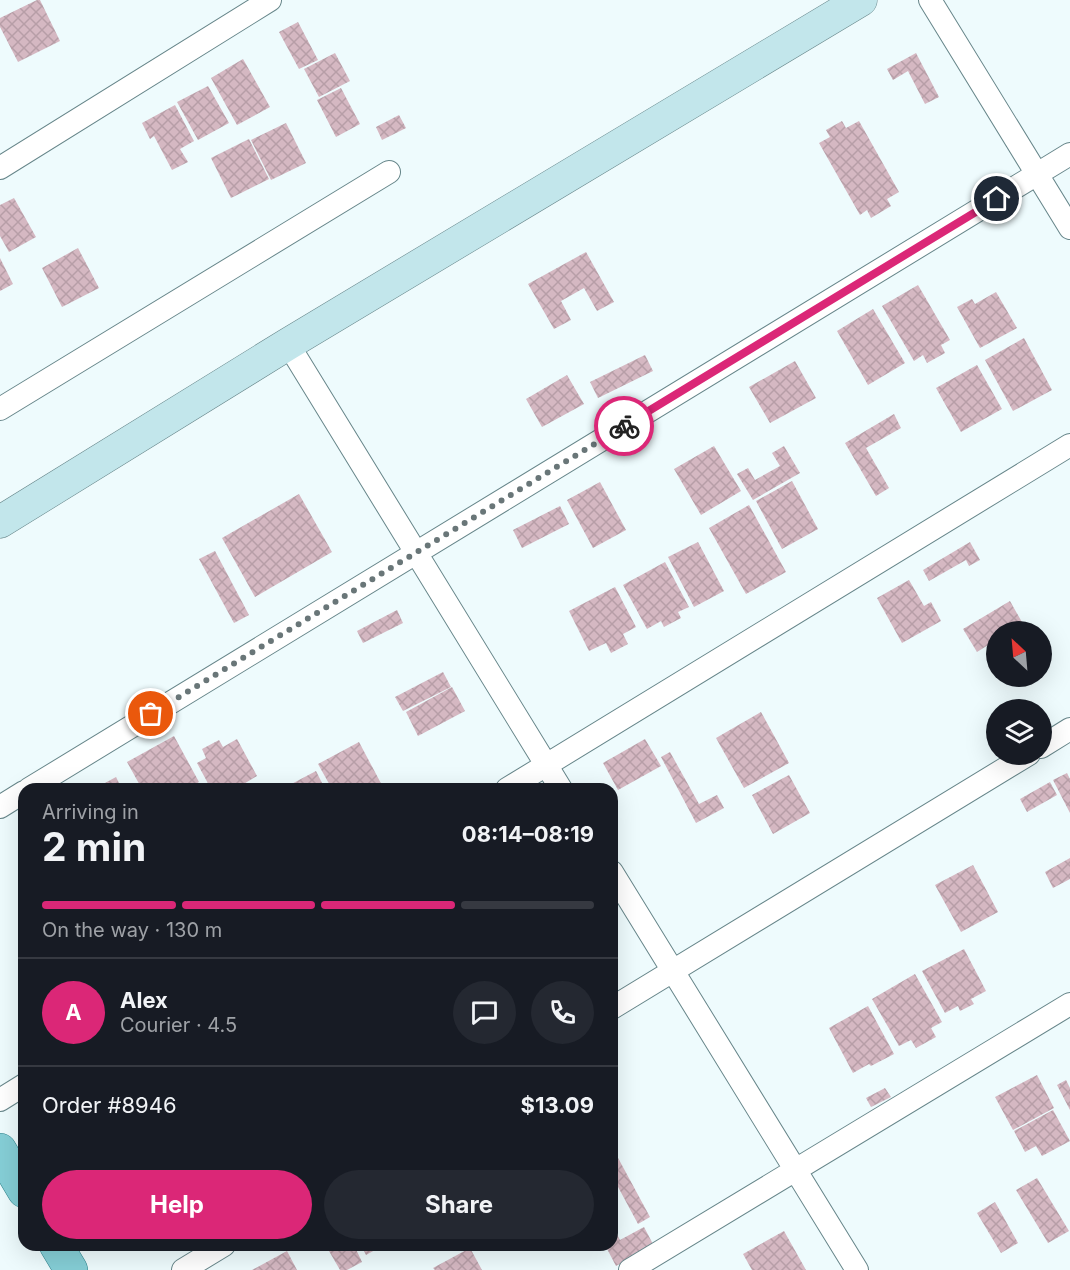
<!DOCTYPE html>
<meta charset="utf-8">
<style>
body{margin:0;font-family:Inter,sans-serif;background:#242831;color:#f1f3f6;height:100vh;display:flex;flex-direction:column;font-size:22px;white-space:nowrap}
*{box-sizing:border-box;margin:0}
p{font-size:20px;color:#9ea1a6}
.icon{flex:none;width:33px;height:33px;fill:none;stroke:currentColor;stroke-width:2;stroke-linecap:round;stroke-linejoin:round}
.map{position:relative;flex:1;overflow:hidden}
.drawer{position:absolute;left:18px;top:783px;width:600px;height:468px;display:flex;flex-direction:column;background:#171b24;border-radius:18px;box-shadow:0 6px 24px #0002}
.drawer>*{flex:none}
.needle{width:39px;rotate:334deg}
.fabs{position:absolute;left:986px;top:621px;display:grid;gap:12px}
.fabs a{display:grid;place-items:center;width:66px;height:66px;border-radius:50%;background:#171b24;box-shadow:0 6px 24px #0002;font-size:30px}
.pin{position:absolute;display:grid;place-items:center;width:51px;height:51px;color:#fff;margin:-26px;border:3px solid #fff;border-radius:50%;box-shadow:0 2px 6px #0007}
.courier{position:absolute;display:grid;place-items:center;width:60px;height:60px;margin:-30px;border:4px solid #db2777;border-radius:50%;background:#fff;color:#222;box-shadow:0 2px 8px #0007}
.headline em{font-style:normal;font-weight:700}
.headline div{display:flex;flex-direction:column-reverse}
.headline{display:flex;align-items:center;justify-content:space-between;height:102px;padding:0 24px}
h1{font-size:39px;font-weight:700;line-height:45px}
.bar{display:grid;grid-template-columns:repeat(4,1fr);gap:9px 6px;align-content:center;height:72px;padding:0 24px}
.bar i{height:8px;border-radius:4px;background:#363941}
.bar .on{background:#db2777}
.bar p{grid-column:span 4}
.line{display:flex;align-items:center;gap:15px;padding:0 24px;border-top:2px solid #363941}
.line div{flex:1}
.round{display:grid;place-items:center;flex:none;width:63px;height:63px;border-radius:32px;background:#242831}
.cta{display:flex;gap:12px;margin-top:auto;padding:12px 24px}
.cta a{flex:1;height:69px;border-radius:36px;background:#db2777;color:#fff;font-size:24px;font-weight:700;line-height:69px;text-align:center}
.cta a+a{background:#242831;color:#f1f3f6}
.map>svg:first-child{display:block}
.building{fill:url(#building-cross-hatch)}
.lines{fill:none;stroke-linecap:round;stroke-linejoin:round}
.minor-casing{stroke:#67868a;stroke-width:24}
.secondary-casing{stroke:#67868a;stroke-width:33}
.primary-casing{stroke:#2d818a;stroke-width:34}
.minor{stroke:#fff;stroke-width:22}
.secondary{stroke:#c2e6eb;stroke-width:32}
.primary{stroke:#85ced6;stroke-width:33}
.done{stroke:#697678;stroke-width:6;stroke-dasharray:0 10.8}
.route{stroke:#db2777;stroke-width:8}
</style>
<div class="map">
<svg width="1070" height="1270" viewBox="0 0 1070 1270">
<defs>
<pattern id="building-cross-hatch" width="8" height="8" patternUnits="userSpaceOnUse" patternTransform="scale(1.5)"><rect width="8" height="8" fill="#d5b8c2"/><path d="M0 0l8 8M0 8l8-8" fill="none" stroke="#b79ea7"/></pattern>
</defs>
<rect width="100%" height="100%" fill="#eefbfd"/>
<path class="building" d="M 37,0 L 40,0 L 60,41 L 18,62 L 0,27 L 0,18 Z
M 298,22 L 318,60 L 299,69 L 279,32 Z
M 335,53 L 350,81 L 319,97 L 304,69 Z
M 916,53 L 939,97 L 925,104 L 908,71 L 893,80 L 887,69 Z
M 243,59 L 270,107 L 237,125 L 211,78 Z
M 208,86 L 229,123 L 198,140 L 177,102 Z
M 341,88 L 360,124 L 336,137 L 317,100 Z
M 175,105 L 194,141 L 180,149 L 188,162 L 172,170 L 154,136 L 150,139 L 142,123 Z
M 399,115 L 406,128 L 382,140 L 376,127 Z
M 842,121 L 846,128 L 859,121 L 899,192 L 887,199 L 891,206 L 871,218 L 867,210 L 860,215 L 819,143 L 830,137 L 826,130 Z
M 286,123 L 306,163 L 271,180 L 251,140 Z
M 249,139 L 269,179 L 231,198 L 211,158 Z
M 14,198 L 36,237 L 9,252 L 0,236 L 0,205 Z
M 78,248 L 99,288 L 62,307 L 42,268 Z
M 586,252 L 614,302 L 597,311 L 584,288 L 561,301 L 571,320 L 554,329 L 528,284 Z
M 0,258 L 13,284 L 0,291 Z
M 918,285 L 950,340 L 941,345 L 945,353 L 927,363 L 923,355 L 914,361 L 882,306 Z
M 996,292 L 1017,328 L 980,348 L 957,307 L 972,299 L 975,304 Z
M 873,309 L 905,363 L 868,385 L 837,331 Z
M 1024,338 L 1052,390 L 1013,411 L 985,360 Z
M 645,355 L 653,371 L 598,398 L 590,382 Z
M 795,361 L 816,398 L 770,423 L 749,387 Z
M 977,365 L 1002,409 L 961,432 L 936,388 Z
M 567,375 L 584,404 L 542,427 L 526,399 Z
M 894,414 L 901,428 L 866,448 L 889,488 L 876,496 L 845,443 Z
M 714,446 L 741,491 L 701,515 L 674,469 Z
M 784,446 L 800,473 L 753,500 L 737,474 L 748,468 L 755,480 L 780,466 L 772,453 Z
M 792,481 L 818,529 L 782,549 L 756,501 Z
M 600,482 L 626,530 L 593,548 L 567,500 Z
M 299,494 L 332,552 L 255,597 L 222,538 Z
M 749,505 L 786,572 L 746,594 L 709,528 Z
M 560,506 L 569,524 L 522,548 L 513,530 Z
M 698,542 L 724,591 L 694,607 L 668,557 Z
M 970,542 L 980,560 L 969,566 L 966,560 L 929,581 L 923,570 Z
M 215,551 L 249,615 L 234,623 L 199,559 Z
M 665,562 L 689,607 L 678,612 L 681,618 L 664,627 L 661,621 L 647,629 L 623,585 Z
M 909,580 L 924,606 L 931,602 L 941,621 L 902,643 L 877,598 Z
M 615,587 L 636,627 L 623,634 L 628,644 L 611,653 L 606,643 L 589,651 L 569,611 Z
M 1010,601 L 1023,624 L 1011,632 L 996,632 L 996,640 L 977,652 L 963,629 Z
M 397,610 L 403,623 L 363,643 L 357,631 Z
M 443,672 L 451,687 L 403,711 L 395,697 Z
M 452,687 L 465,711 L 418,736 L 406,712 Z
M 761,712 L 789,763 L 744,788 L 716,738 Z
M 174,736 L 199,782 L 187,789 L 142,789 L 127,762 Z
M 237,739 L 257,776 L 242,785 L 245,789 L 211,789 L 197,763 L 206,758 L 202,749 L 219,740 L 223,747 Z
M 645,739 L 661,766 L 618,790 L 603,763 Z
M 359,742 L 384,789 L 332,789 L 318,764 Z
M 670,752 L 699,804 L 717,795 L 724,808 L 696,823 L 661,757 Z
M 316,771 L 325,789 L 282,789 Z
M 1067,773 L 1070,779 L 1070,813 L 1053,780 Z
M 789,775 L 810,813 L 773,834 L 752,795 Z
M 116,777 L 122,789 L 94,789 Z
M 1050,782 L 1057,795 L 1027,812 L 1020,799 Z
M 1070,858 L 1070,879 L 1053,888 L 1045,872 Z
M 973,865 L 998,912 L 961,932 L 935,885 Z
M 964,949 L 986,991 L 971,999 L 974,1004 L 960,1011 L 958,1006 L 945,1013 L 922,971 Z
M 915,974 L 942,1022 L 931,1028 L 936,1037 L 916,1048 L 911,1040 L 899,1046 L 872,999 Z
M 868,1006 L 894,1054 L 871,1066 L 869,1064 L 853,1073 L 829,1028 Z
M 1037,1075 L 1054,1108 L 1013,1130 L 995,1097 Z
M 1066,1080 L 1070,1088 L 1070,1110 L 1057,1085 Z
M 885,1088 L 891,1097 L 871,1107 L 866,1098 Z
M 1053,1110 L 1070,1141 L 1042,1156 L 1036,1146 L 1025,1152 L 1014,1131 Z
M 617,1156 L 650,1217 L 638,1224 L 617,1185 L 612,1188 L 612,1159 Z
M 1037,1178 L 1069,1231 L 1048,1243 L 1016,1190 Z
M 995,1202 L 1018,1243 L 1001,1253 L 977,1213 Z
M 612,1225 L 620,1240 L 644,1227 L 654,1246 L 616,1266 L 605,1245 L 612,1245 Z
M 784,1231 L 806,1270 L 752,1270 L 743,1254 Z
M 340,1245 L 354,1245 L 362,1262 L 347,1270 L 340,1270 L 329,1251 Z
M 361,1245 L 384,1245 L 366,1255 Z
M 470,1248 L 482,1270 L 435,1270 L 433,1268 Z
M 287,1251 L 297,1270 L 252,1270 Z"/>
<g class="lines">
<defs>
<path id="minor" d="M 930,0 L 1070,228
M 0,168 L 270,0
M 288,344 L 561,789
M 0,409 L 389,172
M 1041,747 L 1070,729
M 29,789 L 1070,154
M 507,789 L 1070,445
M 0,807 L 24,792
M 612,872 L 857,1270
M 612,1008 L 1029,754
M 0,1100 L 24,1085
M 183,1270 L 224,1245
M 630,1270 L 1070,1004"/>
<path id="secondary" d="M 0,522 L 288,344 L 861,0"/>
<path id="primary" d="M 0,1150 L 24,1191
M 56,1245 L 71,1270"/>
</defs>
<use href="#minor" class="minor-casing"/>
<use href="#secondary" class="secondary-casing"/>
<use href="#primary" class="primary-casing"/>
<use href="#minor" class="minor"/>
<use href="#secondary" class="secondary"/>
<use href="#primary" class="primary"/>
</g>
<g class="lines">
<path class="done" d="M 151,714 L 624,426"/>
<path class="route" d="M 624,426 L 997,199"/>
</g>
</svg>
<div class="fabs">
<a><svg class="needle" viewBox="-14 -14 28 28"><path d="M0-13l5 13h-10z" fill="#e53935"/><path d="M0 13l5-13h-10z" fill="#9ea1a6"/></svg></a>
<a><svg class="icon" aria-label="layers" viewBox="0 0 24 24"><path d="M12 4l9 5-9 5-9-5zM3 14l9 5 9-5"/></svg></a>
</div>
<div class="pin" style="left:151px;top:714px;background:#ea580c"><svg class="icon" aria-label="bag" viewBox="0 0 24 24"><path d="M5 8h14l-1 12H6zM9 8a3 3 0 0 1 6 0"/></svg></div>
<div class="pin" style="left:997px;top:199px;background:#1f2937"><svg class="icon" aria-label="home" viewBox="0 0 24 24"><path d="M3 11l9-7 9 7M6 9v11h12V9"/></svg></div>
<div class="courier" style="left:624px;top:426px"><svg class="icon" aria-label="bike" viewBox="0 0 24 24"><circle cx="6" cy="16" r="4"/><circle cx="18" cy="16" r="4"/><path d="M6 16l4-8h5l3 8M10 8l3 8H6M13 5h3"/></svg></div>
<section class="drawer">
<div class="headline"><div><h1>2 min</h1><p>Arriving in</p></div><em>08:14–08:19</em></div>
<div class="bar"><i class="on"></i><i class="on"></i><i class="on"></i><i></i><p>On the way · 130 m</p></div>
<div class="line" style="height:108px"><b class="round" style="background:#db2777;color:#fff">A</b><div><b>Alex</b><p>Courier · 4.5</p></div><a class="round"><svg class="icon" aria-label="chat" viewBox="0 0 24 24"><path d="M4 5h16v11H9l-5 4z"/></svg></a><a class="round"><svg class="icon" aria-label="phone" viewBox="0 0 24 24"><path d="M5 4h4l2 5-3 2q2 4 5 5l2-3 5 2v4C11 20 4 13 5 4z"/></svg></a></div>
<div class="line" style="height:78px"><div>Order #8946</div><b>$13.09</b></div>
<div class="cta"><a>Help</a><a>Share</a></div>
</section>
</div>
